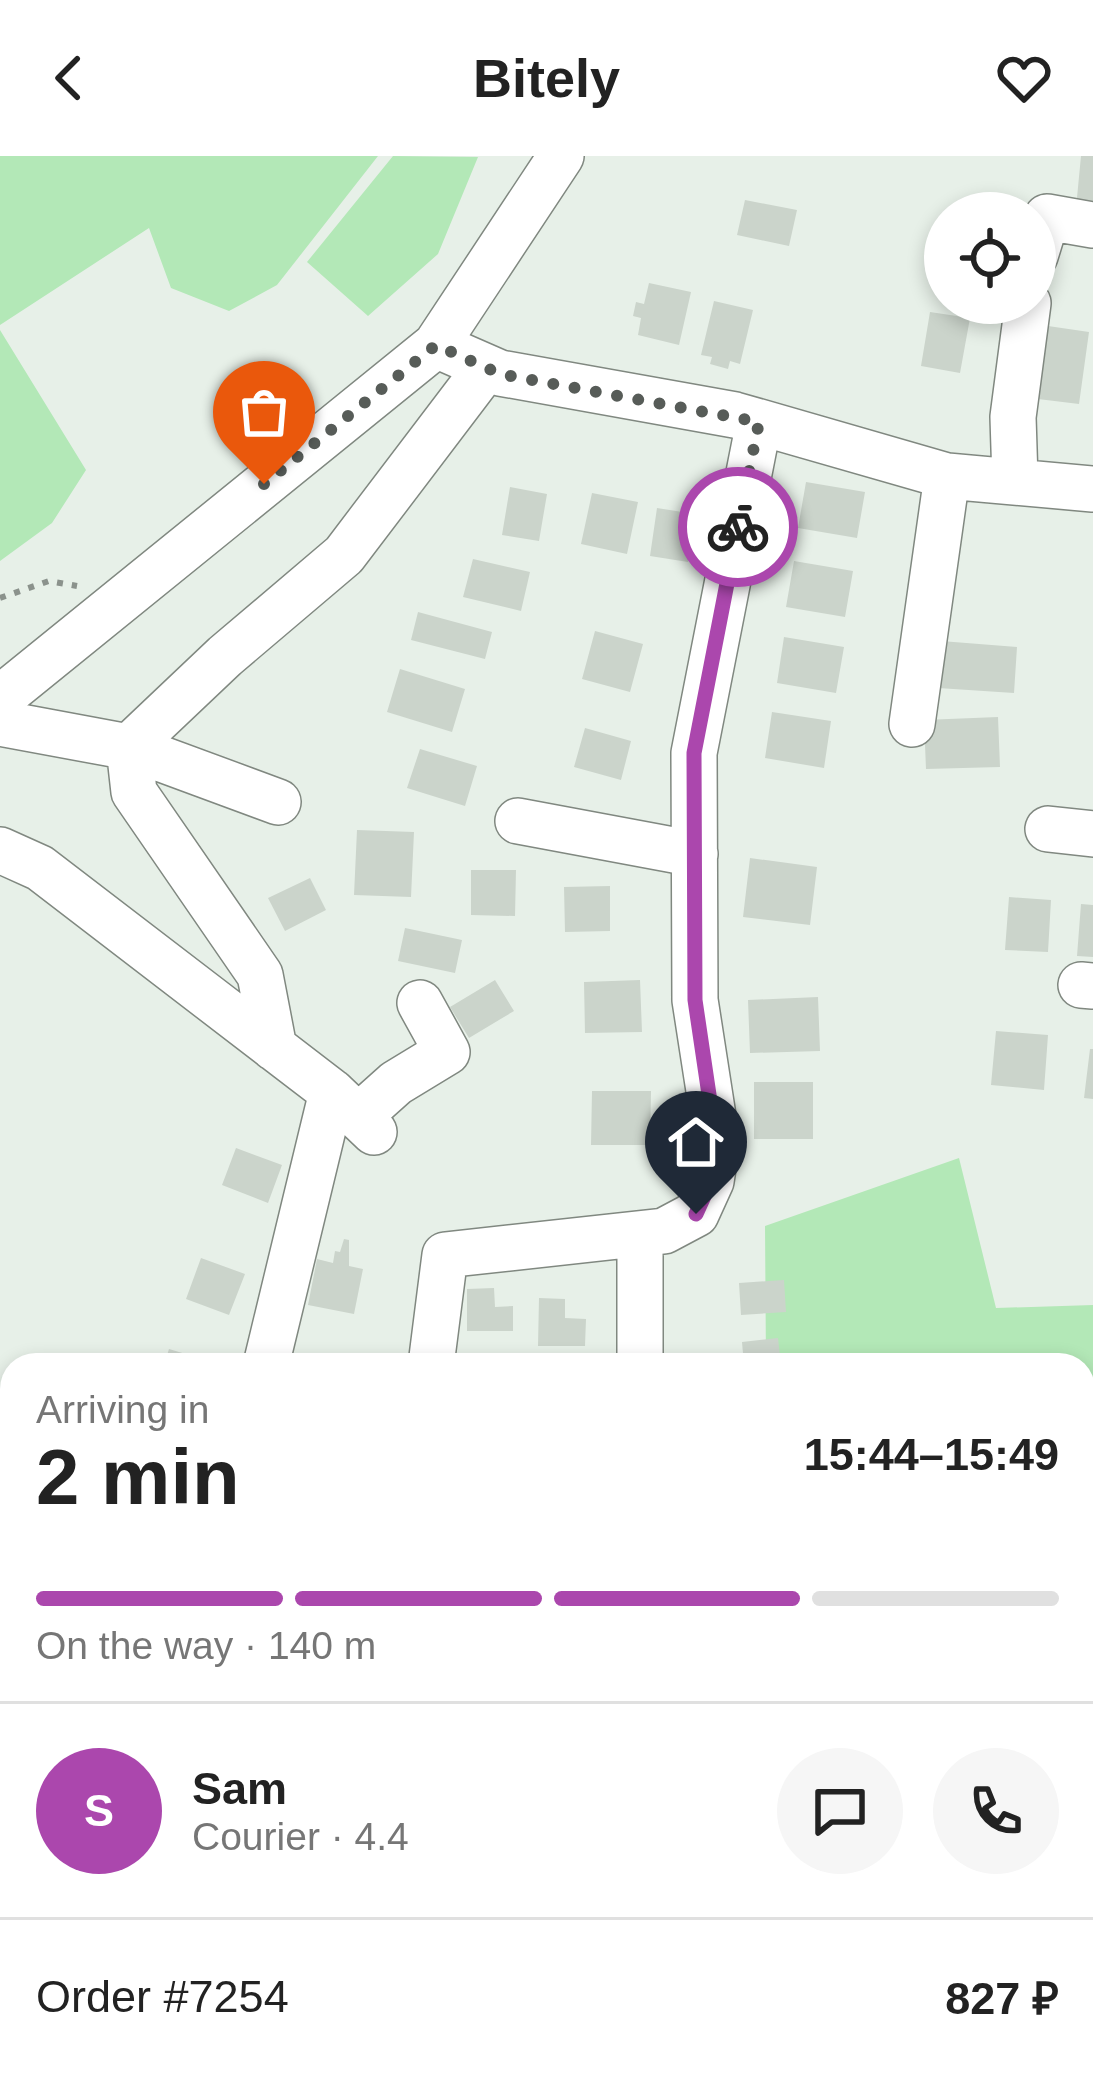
<!DOCTYPE html>
<meta charset="utf-8">
<style>
body{margin:0;font-family:Helvetica,sans-serif;background:#f6f6f6;color:#222;height:100vh;display:flex;flex-direction:column;font-size:45px;white-space:nowrap}
*{box-sizing:border-box;margin:0}
p{font-size:39px;color:#767676}
.icon{flex:none;width:66px;height:66px;fill:none;stroke:currentColor;stroke-width:2;stroke-linecap:round;stroke-linejoin:round}
.map{position:relative;flex:1;overflow:hidden}
.sheet{position:absolute;left:0px;top:1197px;width:1095px;height:747px;display:flex;flex-direction:column;background:#fff;border-radius:36px 36px 0 0;box-shadow:0 6px 18px #0003}
.sheet>*{flex:none}
.buttons{position:absolute;left:924px;top:36px;display:grid;gap:24px}
.buttons a{display:grid;place-items:center;width:132px;height:132px;border-radius:50%;background:#fff;box-shadow:0 6px 18px #0003;font-size:60px}
.pin{position:absolute;display:grid;place-items:center;width:102px;height:102px;color:#fff;margin:-123px -51px;border-radius:50% 50% 50% 0;rotate:-45deg;box-shadow:0 0 12px #0007}
.pin .icon{rotate:45deg}
.courier{position:absolute;display:grid;place-items:center;width:120px;height:120px;margin:-60px;border:9px solid #ab47ad;border-radius:50%;background:#fff;color:#222;box-shadow:0 3px 15px #0007}
.summary em{font-style:normal;font-weight:600}
.summary div{display:flex;flex-direction:column-reverse}
.summary{display:flex;align-items:center;justify-content:space-between;height:204px;padding:0 36px}
h1{font-size:78px;font-weight:600;line-height:90px}
.bar{display:grid;grid-template-columns:repeat(4,1fr);gap:18px 12px;align-content:center;height:144px;padding:0 36px}
.bar i{height:15px;border-radius:9px;background:#e0e0e0}
.bar .current{background:#ab47ad}
.bar p{grid-column:span 4}
.line{display:flex;align-items:center;gap:30px;padding:0 36px;border-top:3px solid #e0e0e0}
.line div{flex:1}
.round{display:grid;place-items:center;flex:none;width:126px;height:126px;border-radius:63px;background:#f6f6f6}
header{display:flex;justify-content:space-between;align-items:center;height:156px;padding:0 36px;background:#fff;font-size:54px;font-weight:600}
.map>svg:first-child{display:block}
.green{fill:#b3e8b7}
.building{fill:#cbd4cb}
.lines{fill:none;stroke-linecap:round;stroke-linejoin:round}
.minor-casing{stroke:#808880;stroke-width:48}
.path{stroke:#8b928c;stroke-width:6;stroke-dasharray:6 9;stroke-linecap:butt}
.minor{stroke:#fff;stroke-width:45}
.done{stroke:#575c58;stroke-width:12;stroke-dasharray:0 21.6}
.route{stroke:#ab47ad;stroke-width:15}
</style>
<header><svg class="icon" aria-label="back" viewBox="0 0 24 24"><path d="M15 5l-7 7 7 7"/></svg>Bitely<svg class="icon" aria-label="heart" viewBox="0 0 24 24"><path d="M12 20l-8-8c-3-5 5-10 8-4 3-6 11-1 8 4z"/></svg></header>
<div class="map">
<svg width="1093" height="1942" viewBox="0 0 1093 1942">
<rect width="100%" height="100%" fill="#e7f0e8"/>
<path class="green" d="M 0,0 L 378,0 L 277,129 L 229,155 L 171,132 L 149,72 L 0,169 Z
M 393,0 L 478,1 L 438,98 L 368,160 L 307,106 Z
M 0,174 L 86,314 L 52,367 L 0,405 Z
M 959,1002 L 996,1152 L 1093,1149 L 1093,1296 L 1086,1299 L 1083,1310 L 1083,1209 L 766,1209 L 765,1070 Z
M 437,1932 L 557,1932 L 552,1942 L 432,1942 Z"/>
<path class="building" d="M 1081,0 L 1093,0 L 1093,54 L 1076,52 Z
M 745,44 L 797,54 L 789,90 L 737,79 Z
M 649,127 L 691,136 L 679,189 L 638,179 L 641,162 L 633,160 L 636,146 L 644,148 Z
M 714,145 L 753,154 L 740,208 L 730,205 L 728,213 L 710,208 L 712,201 L 701,199 Z
M 930,156 L 970,162 L 960,217 L 921,210 Z
M 1048,170 L 1089,176 L 1079,248 L 1038,243 Z
M 806,326 L 865,336 L 857,382 L 798,372 Z
M 510,331 L 547,338 L 539,385 L 502,379 Z
M 592,337 L 638,346 L 627,398 L 581,388 Z
M 657,352 L 695,358 L 688,406 L 650,400 Z
M 473,403 L 530,416 L 521,455 L 463,441 Z
M 794,405 L 853,415 L 845,461 L 786,451 Z
M 418,456 L 492,476 L 485,503 L 411,484 Z
M 595,475 L 643,488 L 630,536 L 582,523 Z
M 784,481 L 844,491 L 836,537 L 777,527 Z
M 941,485 L 1017,491 L 1014,537 L 938,532 Z
M 400,513 L 465,533 L 452,576 L 387,556 Z
M 772,556 L 831,565 L 824,612 L 765,602 Z
M 998,561 L 1000,611 L 926,613 L 924,564 Z
M 585,572 L 631,585 L 621,624 L 574,611 Z
M 420,593 L 477,610 L 465,650 L 407,632 Z
M 357,674 L 414,676 L 411,741 L 354,739 Z
M 750,702 L 817,711 L 810,769 L 743,761 Z
M 471,714 L 516,714 L 515,760 L 471,759 Z
M 310,722 L 326,754 L 285,775 L 268,742 Z
M 610,730 L 610,775 L 565,776 L 564,731 Z
M 1009,741 L 1051,744 L 1048,796 L 1005,794 Z
M 1081,748 L 1093,749 L 1093,801 L 1077,800 Z
M 405,772 L 462,784 L 455,817 L 398,805 Z
M 495,824 L 514,855 L 469,882 L 450,851 Z
M 640,824 L 642,876 L 585,877 L 584,826 Z
M 818,841 L 820,895 L 750,897 L 748,844 Z
M 996,875 L 1048,879 L 1044,934 L 991,929 Z
M 1090,893 L 1093,893 L 1093,943 L 1084,942 Z
M 754,926 L 813,926 L 813,983 L 754,983 Z
M 592,935 L 651,935 L 650,989 L 591,989 Z
M 236,992 L 282,1009 L 268,1047 L 222,1029 Z
M 344,1083 L 349,1084 L 349,1110 L 363,1113 L 354,1158 L 308,1149 L 317,1103 L 333,1107 L 335,1095 L 340,1096 Z
M 201,1102 L 245,1118 L 229,1159 L 186,1143 Z
M 784,1124 L 786,1156 L 741,1159 L 739,1127 Z
M 494,1132 L 495,1151 L 513,1150 L 513,1175 L 467,1175 L 467,1133 Z
M 539,1142 L 565,1143 L 565,1162 L 586,1163 L 585,1190 L 538,1190 Z
M 778,1182 L 781,1209 L 744,1209 L 742,1186 Z
M 169,1193 L 219,1208 L 219,1209 L 164,1209 Z
M 1091,1413 L 1093,1413 L 1093,1474 L 1083,1472 Z
M 1085,1703 L 1093,1703 L 1093,1756 L 1086,1756 Z
M 0,1853 L 12,1859 L 12,1894 L 0,1917 Z
M 281,1932 L 354,1932 L 348,1942 L 275,1942 Z"/>
<g class="lines">
<defs>
<path id="minor" d="M 1035,100 L 1047,61 L 1093,69
M 436,189 L 500,217 L 735,259 L 947,320 L 1093,333
M 1015,324 L 1013,261 L 1028,147
M 0,548 L 8,536 L 436,189 L 561,0
M 0,567 L 129,591 L 225,500 L 344,399 L 486,212
M 912,568 L 947,320
M 129,591 L 134,636 L 260,819 L 274,892
M 129,591 L 278,646
M 518,665 L 695,698
M 1048,673 L 1093,678
M 0,694 L 40,712 L 332,936 L 374,976
M 1081,829 L 1093,830
M 358,961 L 396,927 L 447,896 L 420,847
M 266,1209 L 332,936
M 431,1209 L 445,1099 L 664,1075 L 696,1058 L 711,1025 L 717,986 L 695,844 L 694,597 L 759,266
M 640,1209 L 640,1078
M 1083,1265 L 1093,1261
M 1083,1824 L 1093,1821
M 967,1932 L 968,1942
M 428,1942 L 434,1932
M 858,1942 L 872,1932"/>
</defs>
<use href="#minor" class="minor-casing"/>
<path class="path" d="M 0,442 L 49,425 L 77,430"/>
<use href="#minor" class="minor"/>
</g>
<g class="lines">
<path class="done" d="M 264,328 L 436,189 L 500,218 L 759,266 L 738,371"/>
<path class="route" d="M 696,1058 L 711,1025 L 716,986 L 695,844 L 694,597 L 738,371"/>
</g>
</svg>
<div class="buttons">
<a><svg class="icon" aria-label="locate" viewBox="0 0 24 24"><circle cx="12" cy="12" r="6"/><path d="M12 2v4M12 18v4M2 12h4M18 12h4"/></svg></a>
</div>
<div class="pin" style="left:264px;top:328px;background:#ea580c"><svg class="icon" aria-label="bag" viewBox="0 0 24 24"><path d="M5 8h14l-1 12H6zM9 8a3 3 0 0 1 6 0"/></svg></div>
<div class="pin" style="left:696px;top:1058px;background:#1f2937"><svg class="icon" aria-label="home" viewBox="0 0 24 24"><path d="M3 11l9-7 9 7M6 9v11h12V9"/></svg></div>
<div class="courier" style="left:738px;top:371px"><svg class="icon" aria-label="bike" viewBox="0 0 24 24"><circle cx="6" cy="16" r="4"/><circle cx="18" cy="16" r="4"/><path d="M6 16l4-8h5l3 8M10 8l3 8H6M13 5h3"/></svg></div>
<section class="sheet">
<div class="summary"><div><h1>2 min</h1><p>Arriving in</p></div><em>15:44–15:49</em></div>
<div class="bar"><i class="current"></i><i class="current"></i><i class="current"></i><i></i><p>On the way · 140 m</p></div>
<div class="line" style="height:216px"><b class="round" style="background:#ab47ad;color:#fff">S</b><div><b>Sam</b><p>Courier · 4.4</p></div><a class="round"><svg class="icon" aria-label="chat" viewBox="0 0 24 24"><path d="M4 5h16v11H9l-5 4z"/></svg></a><a class="round"><svg class="icon" aria-label="phone" viewBox="0 0 24 24"><path d="M5 4h4l2 5-3 2q2 4 5 5l2-3 5 2v4C11 20 4 13 5 4z"/></svg></a></div>
<div class="line" style="height:156px"><div>Order #7254</div><b>827 ₽</b></div>
</section>
</div>
